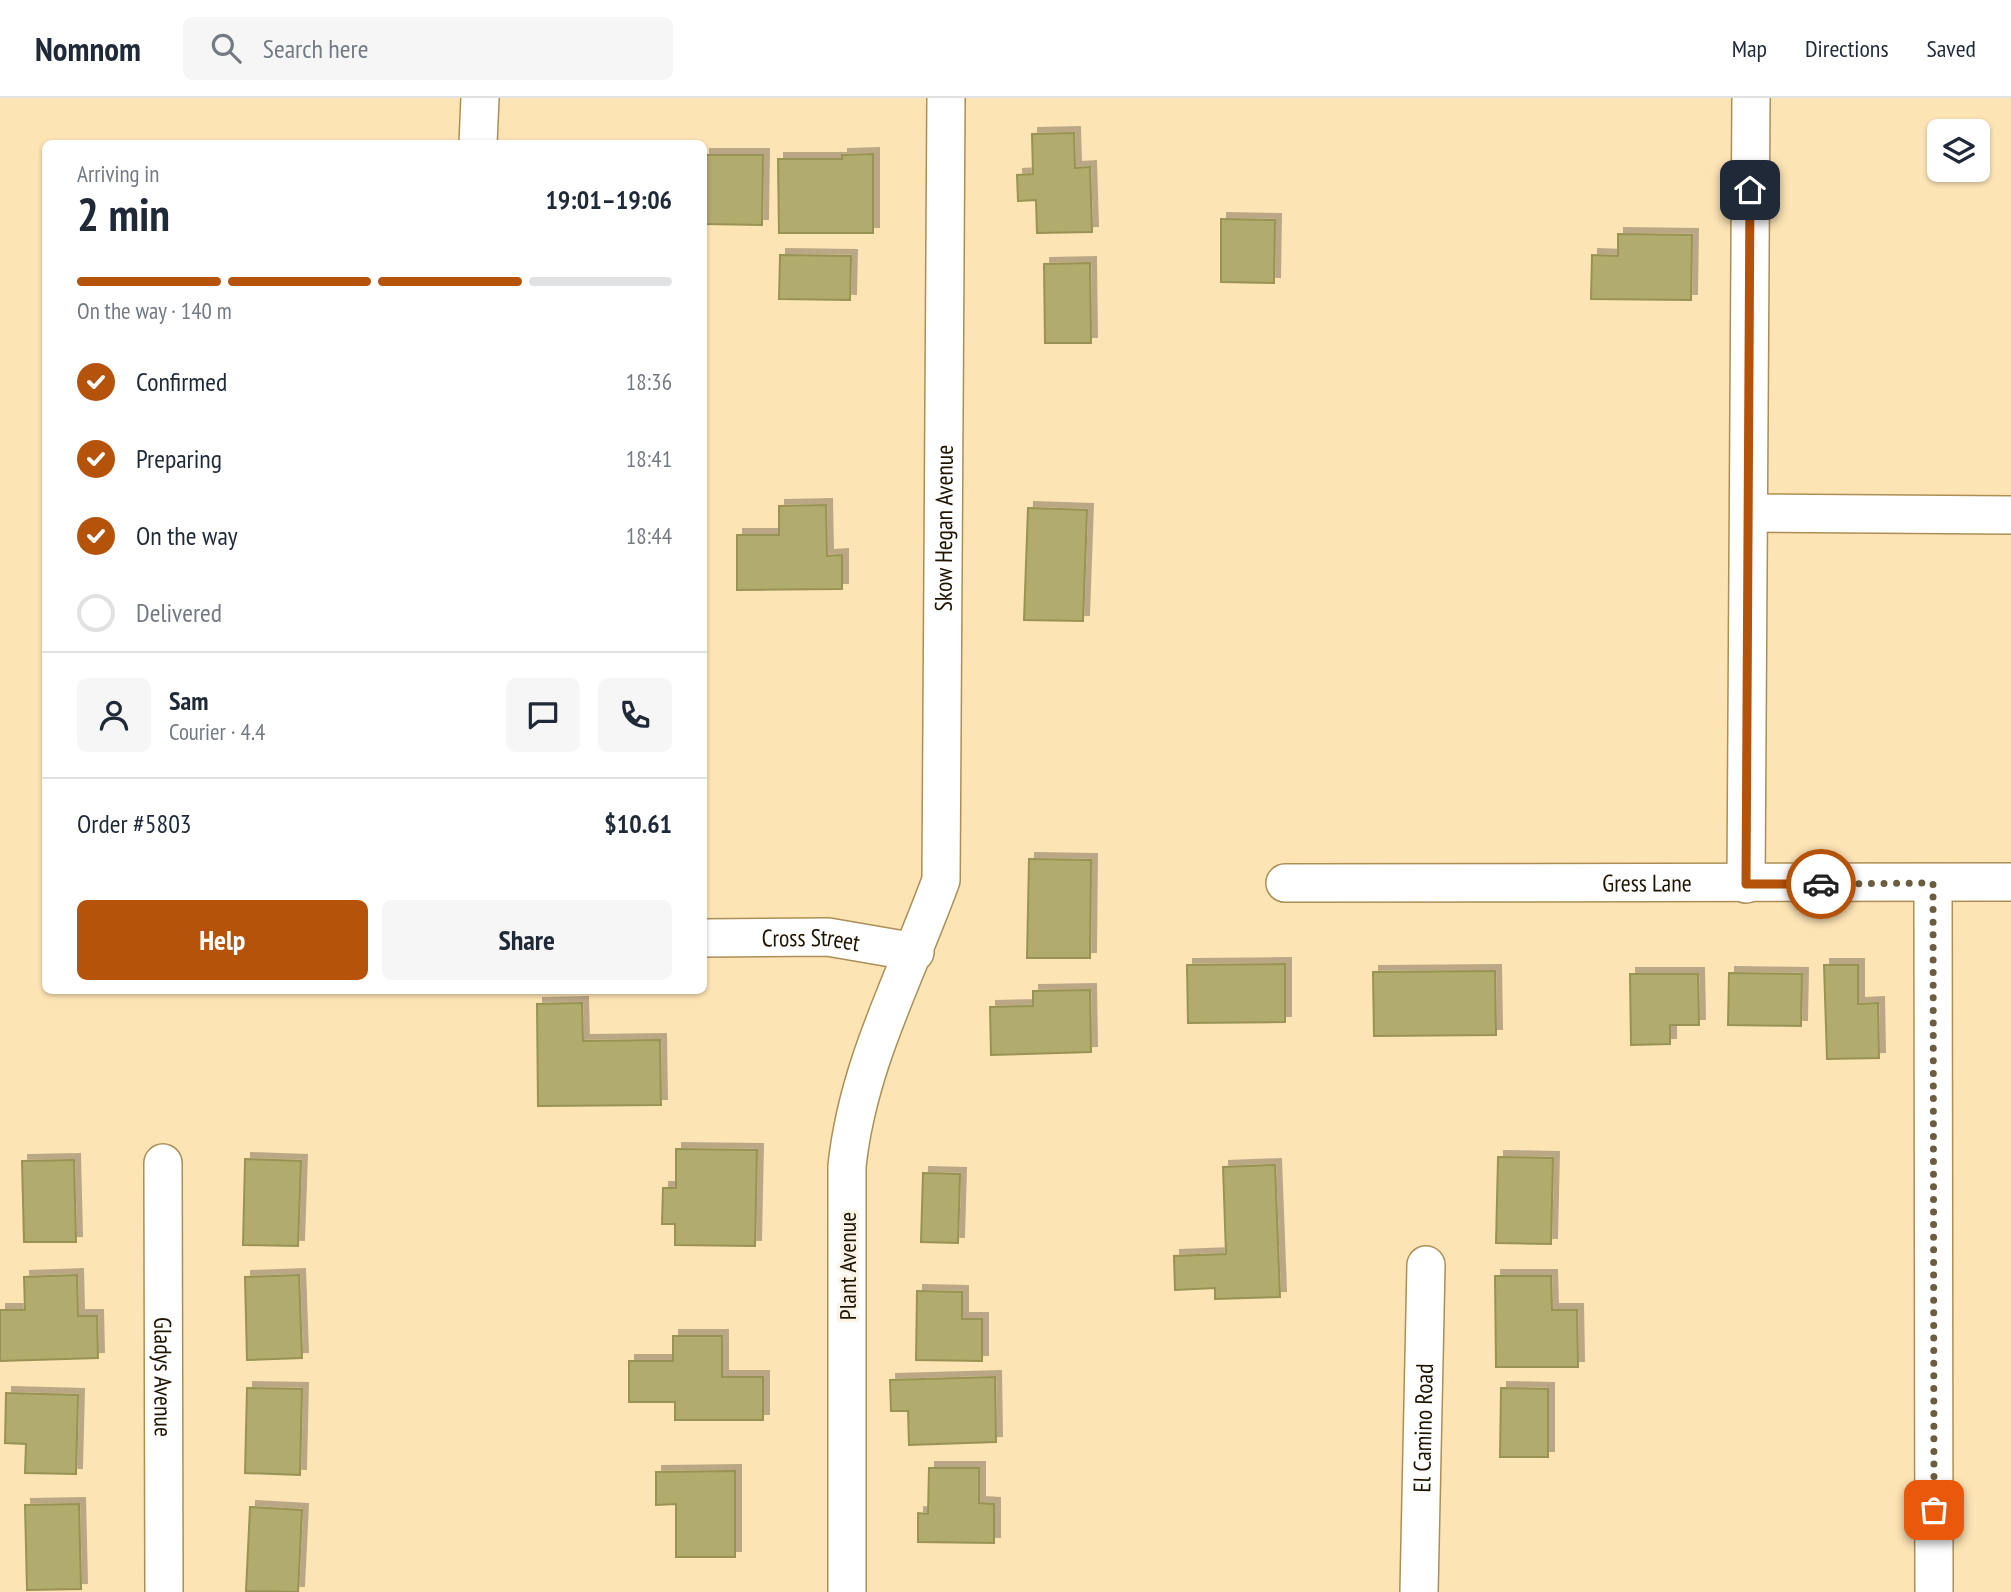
<!DOCTYPE html>
<meta charset="utf-8">
<style>
body{margin:0;font-family:"PT Sans Narrow",sans-serif;background:#f6f6f7;color:#1f2937;height:100vh;display:flex;flex-direction:column;font-size:26px;white-space:nowrap}
*{box-sizing:border-box;margin:0}
p{font-size:23px;color:#747a83}
.icon{flex:none;width:38px;height:38px;fill:none;stroke:currentColor;stroke-width:2;stroke-linecap:round;stroke-linejoin:round}
.map{position:relative;flex:1;overflow:hidden}
.panel{position:absolute;left:42px;top:42px;width:665px;height:854px;display:flex;flex-direction:column;background:#fff;border-radius:10px;box-shadow:0 2px 5px #0004}
.panel>*{flex:none}
.controls{position:absolute;left:1927px;top:21px;display:grid;gap:14px}
.controls a{display:grid;place-items:center;width:63px;height:63px;border-radius:10px;background:#fff;box-shadow:0 2px 5px #0004;font-size:35px}
.pin{position:absolute;display:grid;place-items:center;width:60px;height:60px;color:#fff;margin:-30px;border-radius:14px;box-shadow:0 4px 10px #0006}
.courier{position:absolute;display:grid;place-items:center;width:70px;height:70px;margin:-35px;border:5px solid #b45309;border-radius:50%;background:#fff;color:#222;box-shadow:0 2px 9px #0007}
.summary em{font-style:normal;font-weight:600}
.summary div{display:flex;flex-direction:column-reverse}
.summary{display:flex;align-items:center;justify-content:space-between;height:119px;padding:0 35px}
h1{font-size:46px;font-weight:600;line-height:52px}
.bar{display:grid;grid-template-columns:repeat(4,1fr);gap:10px 7px;align-content:center;height:84px;padding:0 35px}
.bar i{height:9px;border-radius:5px;background:#e0e1e3}
.bar .current{background:#b45309}
.bar p{grid-column:span 4}
.line{display:flex;align-items:center;gap:18px;padding:0 35px;border-top:2px solid #e0e1e3}
.line div{flex:1}
.round{display:grid;place-items:center;flex:none;width:74px;height:74px;border-radius:10px;background:#f6f6f7}
ol{padding:0 35px;list-style:none}
li{display:flex;align-items:center;gap:21px;height:77px}
li p{margin-inline-start:auto}
li .icon{padding:7px;border-radius:50%;background:#b45309;color:#fff;stroke-width:4}
li:last-child{color:#747a83}
li i{width:38px;height:38px;border:4px solid #e0e1e3;border-radius:50%}
.action{display:flex;gap:14px;margin-top:auto;padding:14px 35px}
.action a{flex:1;height:80px;border-radius:10px;background:#b45309;color:#fff;font-size:28px;font-weight:600;line-height:80px;text-align:center}
.action a+a{background:#f6f6f7;color:#1f2937}
header{display:flex;align-items:center;gap:42px;box-sizing:border-box;height:98px;padding:0 35px;background:#fff;border-bottom:2px solid #e0e1e3}
header strong{font-size:33px}
nav{display:flex;gap:38px;margin-inline-start:auto;font-size:24px}
.search{width:490px;height:63px;background:#f6f6f7;display:flex;align-items:center;gap:18px;box-sizing:border-box;padding:0 24px;border-radius:10px;color:#747a83;font-size:26px}
.map>svg:first-child{display:block}
.building{fill:#b1ac6d;stroke:#989354;stroke-width:2;filter:url(#shadow)}
.lines{fill:none;stroke-linecap:round;stroke-linejoin:round}
.minor-casing{stroke:#ab8f55;stroke-width:40}
.minor{stroke:#fff;stroke-width:37}
.done{stroke:#6d5d3f;stroke-width:7;stroke-dasharray:0 12.6}
.route{stroke:#b45309;stroke-width:9}
.labels{text-anchor:middle;dominant-baseline:central;stroke-width:7;stroke-linejoin:round;paint-order:stroke}
.street-label{font-size:24px;fill:#1f1400;stroke:#faf4e8}
</style>
<header>
<strong>Nomnom</strong>
<div class="search"><svg class="icon" aria-label="search" viewBox="0 0 24 24"><circle cx="10" cy="10" r="6"/><path d="M15 15l6 6"/></svg>Search here</div>
<nav><a>Map</a><a>Directions</a><a>Saved</a></nav>
</header>
<div class="map">
<svg width="2011" height="1494" viewBox="0 0 2011 1494">
<defs>
<filter id="shadow"><feDropShadow dx="6" dy="-6" stdDeviation="0" flood-color="#0004"/></filter>
</defs>
<rect width="100%" height="100%" fill="#fde4b5"/>
<path class="building" d="M 1074,35 L 1075,70 L 1090,69 L 1092,134 L 1037,135 L 1036,102 L 1018,103 L 1017,77 L 1033,76 L 1032,36 Z
M 873,56 L 873,135 L 779,135 L 778,61 L 842,61 L 842,57 Z
M 704,57 L 763,57 L 762,127 L 704,126 Z
M 1221,121 L 1275,122 L 1274,185 L 1221,184 Z
M 1618,136 L 1692,137 L 1691,202 L 1591,201 L 1592,157 L 1618,158 Z
M 780,157 L 851,158 L 850,202 L 779,201 Z
M 1090,165 L 1091,245 L 1045,245 L 1044,166 Z
M 826,407 L 827,458 L 842,457 L 842,491 L 737,492 L 737,437 L 779,437 L 779,408 Z
M 1028,410 L 1087,412 L 1083,523 L 1024,522 Z
M 1029,761 L 1091,762 L 1090,860 L 1027,860 Z
M 1285,866 L 1285,924 L 1188,925 L 1187,867 Z
M 1824,867 L 1858,867 L 1858,906 L 1878,905 L 1879,960 L 1827,961 Z
M 1495,873 L 1496,937 L 1374,938 L 1373,874 Z
M 1729,875 L 1802,876 L 1801,928 L 1728,927 Z
M 1630,876 L 1698,876 L 1699,927 L 1670,927 L 1670,946 L 1631,947 Z
M 1090,892 L 1091,954 L 991,957 L 990,909 L 1033,908 L 1033,893 Z
M 582,905 L 583,943 L 660,942 L 661,1007 L 538,1008 L 537,906 Z
M 676,1051 L 757,1052 L 755,1148 L 675,1147 L 675,1126 L 662,1126 L 663,1090 L 676,1090 Z
M 1498,1059 L 1553,1060 L 1551,1146 L 1496,1145 Z
M 245,1061 L 301,1063 L 298,1148 L 243,1147 Z
M 74,1062 L 76,1144 L 24,1144 L 22,1063 Z
M 1275,1067 L 1280,1199 L 1215,1201 L 1215,1190 L 1175,1192 L 1174,1158 L 1226,1156 L 1223,1069 Z
M 923,1075 L 960,1076 L 958,1145 L 921,1144 Z
M 77,1177 L 78,1218 L 97,1218 L 98,1260 L 0,1263 L 0,1212 L 25,1212 L 24,1179 Z
M 299,1177 L 302,1260 L 247,1262 L 245,1179 Z
M 1495,1178 L 1551,1178 L 1552,1212 L 1577,1212 L 1578,1269 L 1496,1269 Z
M 917,1193 L 962,1194 L 962,1221 L 982,1221 L 982,1263 L 916,1262 Z
M 673,1238 L 722,1238 L 722,1279 L 763,1279 L 763,1322 L 675,1322 L 675,1304 L 629,1304 L 629,1263 L 673,1263 Z
M 995,1279 L 996,1344 L 909,1347 L 908,1313 L 891,1313 L 890,1282 Z
M 247,1290 L 302,1291 L 300,1377 L 245,1375 Z
M 1501,1290 L 1548,1291 L 1548,1359 L 1500,1359 Z
M 6,1295 L 78,1297 L 76,1376 L 25,1375 L 26,1346 L 5,1345 Z
M 929,1370 L 979,1370 L 979,1405 L 994,1406 L 994,1445 L 918,1444 L 918,1415 L 928,1416 Z
M 735,1373 L 735,1459 L 676,1459 L 676,1406 L 656,1407 L 656,1374 Z
M 79,1406 L 81,1491 L 27,1492 L 25,1407 Z
M 250,1409 L 302,1412 L 298,1494 L 246,1493 Z"/>
<g class="lines">
<defs>
<g id="minor">
<path d="M 478,46 L 480,0"/>
<path d="M 1750,415 L 2011,417"/>
<path id="s1" d="M 1285,785 L 2011,784"/>
<path d="M 1933,785 L 1934,1494"/>
<path d="M 1746,786 L 1751,0"/>
<path id="s2" d="M 704,840 L 828,839 L 915,854"/>
<path id="s3" d="M 163,1065 L 164,1494"/>
<path id="s4" d="M 847,1494 L 847,1068 C 858,965 906,879 941,782 L 946,0"/>
<path id="s5" d="M 1419,1494 L 1426,1167"/>
</g>
</defs>
<use href="#minor" class="minor-casing"/>
<use href="#minor" class="minor"/>
</g>
<g class="lines">
<path class="done" d="M 1821,786 L 1933,785 L 1934,1412"/>
<path class="route" d="M 1750,92 L 1746,786 L 1821,786"/>
</g>
<g class="labels">
<g class="street-label">
<text stroke="none"><textPath href="#s4" startOffset="1080">Skow Hegan Avenue</textPath></text>
<text stroke="none"><textPath href="#s1" startOffset="362">Gress Lane</textPath></text>
<text stroke="none"><textPath href="#s2" startOffset="107">Cross Street</textPath></text>
<text transform="translate(847 1168) rotate(-90)">Plant Avenue</text>
<text stroke="none"><textPath href="#s3" startOffset="214">Gladys Avenue</textPath></text>
<text stroke="none"><textPath href="#s5" startOffset="164">El Camino Road</textPath></text>
</g>
</g>
</svg>
<div class="controls">
<a><svg class="icon" aria-label="layers" viewBox="0 0 24 24"><path d="M12 4l9 5-9 5-9-5zM3 14l9 5 9-5"/></svg></a>
</div>
<div class="pin" style="left:1934px;top:1412px;background:#ea580c"><svg class="icon" aria-label="bag" viewBox="0 0 24 24"><path d="M5 8h14l-1 12H6zM9 8a3 3 0 0 1 6 0"/></svg></div>
<div class="pin" style="left:1750px;top:92px;background:#1f2937"><svg class="icon" aria-label="home" viewBox="0 0 24 24"><path d="M3 11l9-7 9 7M6 9v11h12V9"/></svg></div>
<div class="courier" style="left:1821px;top:786px"><svg class="icon" aria-label="car" viewBox="0 0 24 24"><path d="M5 17H2v-5l4-1 3-4h7l3 4 3 1v5h-3M9 17h6M6 11h13"/><circle cx="7" cy="17" r="2"/><circle cx="17" cy="17" r="2"/></svg></div>
<section class="panel">
<div class="summary"><div><h1>2 min</h1><p>Arriving in</p></div><em>19:01–19:06</em></div>
<div class="bar"><i class="current"></i><i class="current"></i><i class="current"></i><i></i><p>On the way · 140 m</p></div>
<ol>
<li><svg class="icon" aria-label="check" viewBox="0 0 24 24"><path d="M5 12l5 5 9-10"/></svg>Confirmed<p>18:36</p></li>
<li><svg class="icon" aria-label="check" viewBox="0 0 24 24"><path d="M5 12l5 5 9-10"/></svg>Preparing<p>18:41</p></li>
<li><svg class="icon" aria-label="check" viewBox="0 0 24 24"><path d="M5 12l5 5 9-10"/></svg>On the way<p>18:44</p></li>
<li><i></i>Delivered</li>
</ol>
<div class="line" style="height:126px"><a class="round"><svg class="icon" aria-label="person" viewBox="0 0 24 24"><circle cx="12" cy="8" r="4"/><path d="M4 21q1-7 8-7t8 7"/></svg></a><div><b>Sam</b><p>Courier · 4.4</p></div><a class="round"><svg class="icon" aria-label="chat" viewBox="0 0 24 24"><path d="M4 5h16v11H9l-5 4z"/></svg></a><a class="round"><svg class="icon" aria-label="phone" viewBox="0 0 24 24"><path d="M5 4h4l2 5-3 2q2 4 5 5l2-3 5 2v4C11 20 4 13 5 4z"/></svg></a></div>
<div class="line" style="height:91px"><div>Order #5803</div><b>$10.61</b></div>
<div class="action"><a>Help</a><a>Share</a></div>
</section>
</div>
